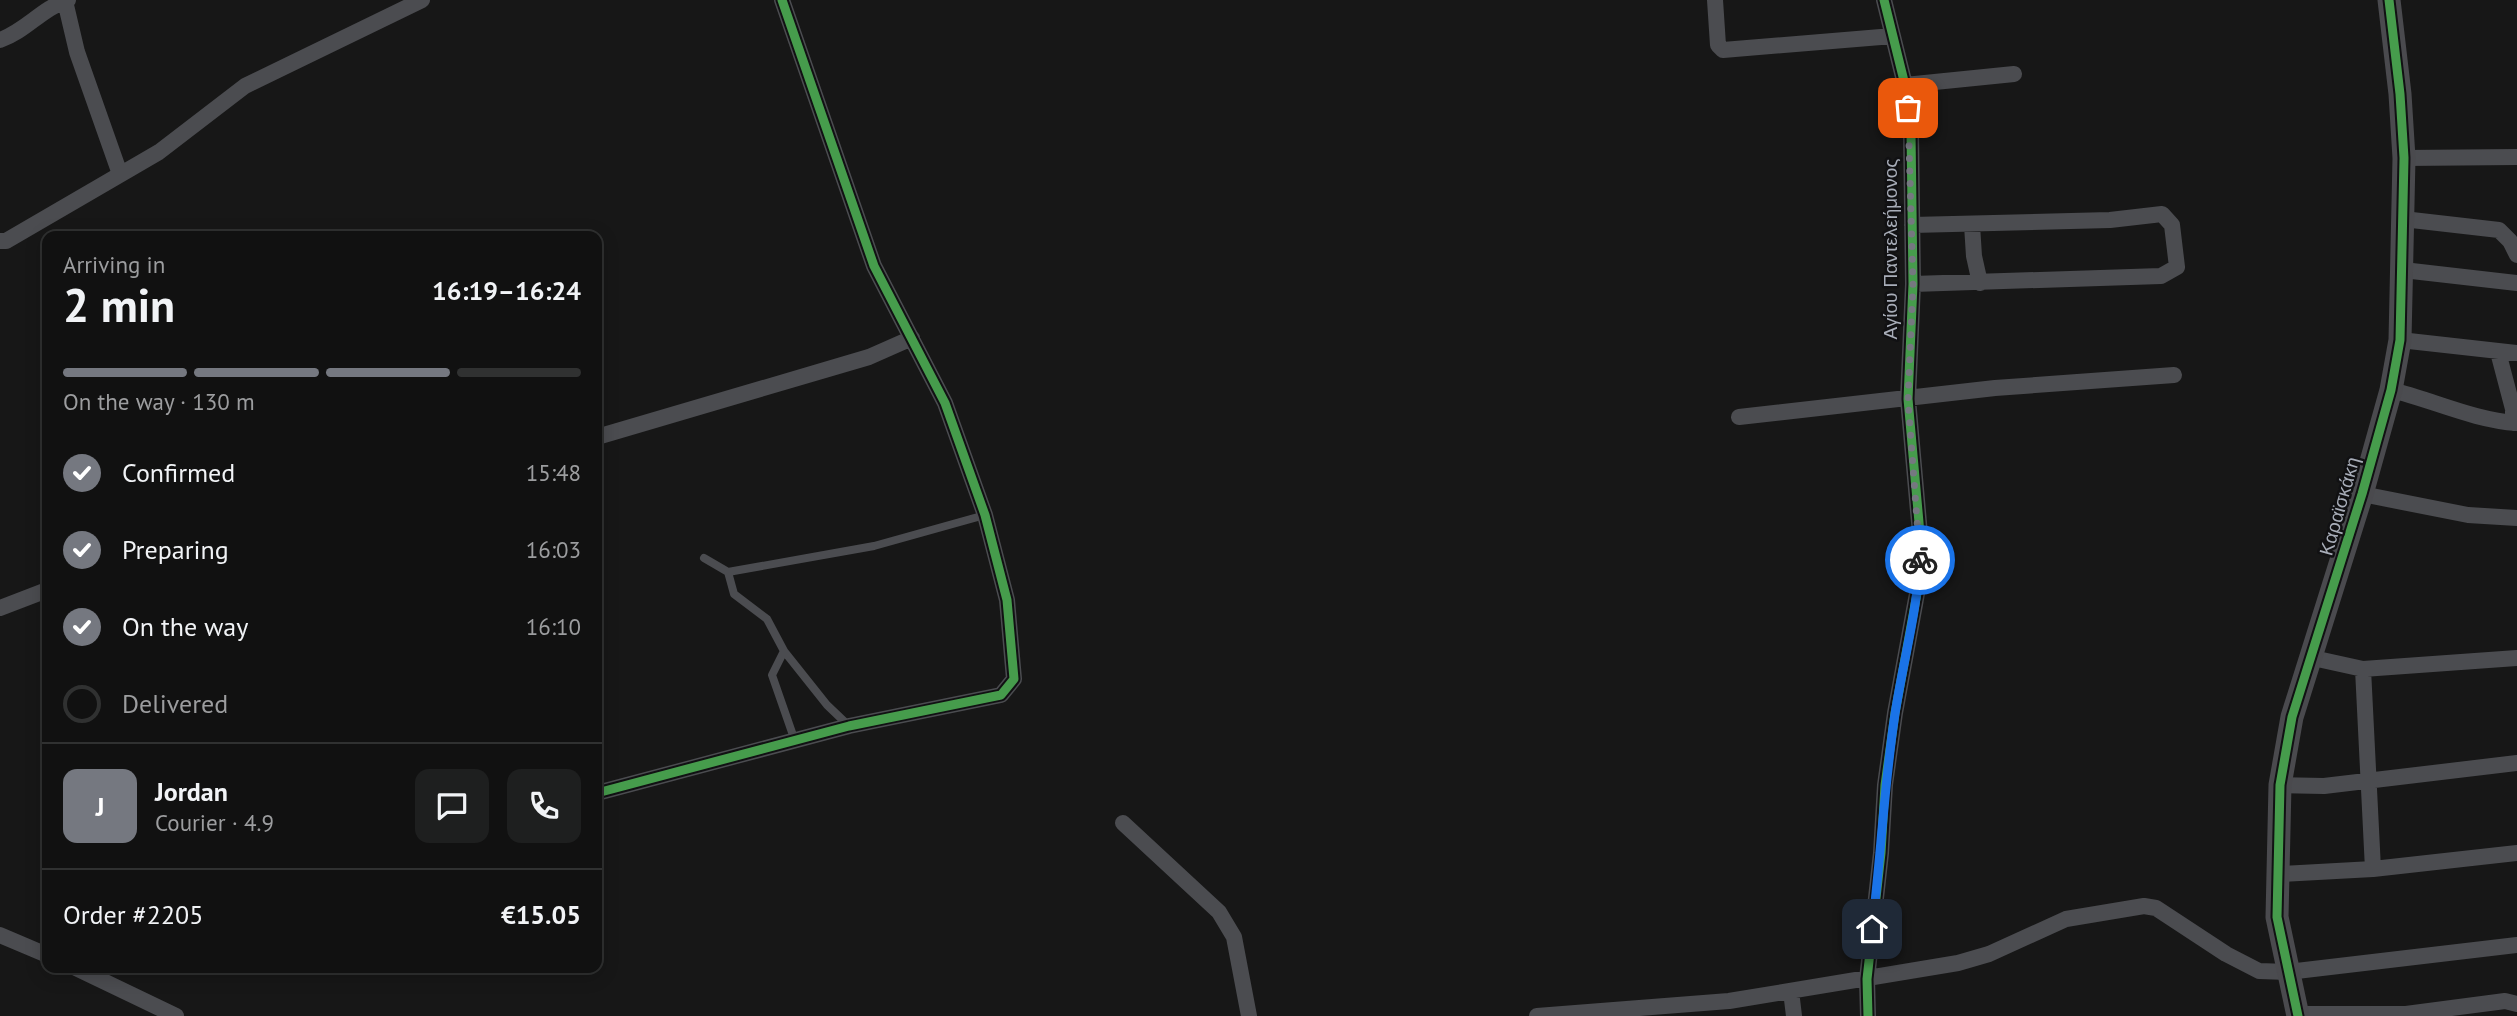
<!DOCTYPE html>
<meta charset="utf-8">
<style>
body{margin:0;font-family:"PT Sans",sans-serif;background:#1e1f1f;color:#f1f3f6;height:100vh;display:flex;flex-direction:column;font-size:26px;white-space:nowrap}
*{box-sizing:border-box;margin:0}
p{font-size:23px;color:#9c9d9f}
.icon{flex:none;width:38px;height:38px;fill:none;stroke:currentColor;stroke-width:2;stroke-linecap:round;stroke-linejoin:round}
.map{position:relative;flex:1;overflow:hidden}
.sheet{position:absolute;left:42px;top:231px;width:560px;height:742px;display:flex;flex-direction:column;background:#111;border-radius:14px;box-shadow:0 4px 18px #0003,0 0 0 2px #303131}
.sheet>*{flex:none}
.pin{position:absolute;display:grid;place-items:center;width:60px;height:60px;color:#fff;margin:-30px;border-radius:14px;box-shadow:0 4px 10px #0006}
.courier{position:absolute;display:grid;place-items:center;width:70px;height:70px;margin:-35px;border:5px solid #1a73e8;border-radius:50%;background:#fff;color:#222;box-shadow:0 2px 9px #0007}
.summary em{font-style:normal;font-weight:800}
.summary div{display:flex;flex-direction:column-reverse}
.summary{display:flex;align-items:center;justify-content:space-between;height:119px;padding:0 21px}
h1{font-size:46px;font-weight:800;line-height:52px}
.bar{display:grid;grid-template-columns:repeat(4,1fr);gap:10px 7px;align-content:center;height:84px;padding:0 21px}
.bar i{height:9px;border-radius:5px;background:#303131}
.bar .active{background:#757880}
.bar p{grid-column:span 4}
.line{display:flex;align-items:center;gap:18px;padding:0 21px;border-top:2px solid #303131}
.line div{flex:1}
.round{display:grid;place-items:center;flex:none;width:74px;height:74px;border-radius:14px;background:#1e1f1f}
ol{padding:0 21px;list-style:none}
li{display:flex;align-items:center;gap:21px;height:77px}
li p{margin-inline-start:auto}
li .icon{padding:7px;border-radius:50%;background:#757880;color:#fff;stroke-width:4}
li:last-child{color:#9c9d9f}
li i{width:38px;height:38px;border:4px solid #303131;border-radius:50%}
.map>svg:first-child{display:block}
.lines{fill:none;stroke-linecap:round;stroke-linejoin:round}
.lane{stroke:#4b4c50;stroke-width:8}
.street{stroke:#4b4c50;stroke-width:16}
.secondary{stroke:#4a4a4e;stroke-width:23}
.cycleway-casing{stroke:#111113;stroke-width:13}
.cycleway{stroke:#469c4c;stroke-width:9}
.done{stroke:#757880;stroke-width:7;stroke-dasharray:0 12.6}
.route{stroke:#1a73e8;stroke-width:9}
.labels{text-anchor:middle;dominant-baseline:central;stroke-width:5;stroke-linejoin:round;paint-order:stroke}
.street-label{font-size:19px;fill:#a8adb8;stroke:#111113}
</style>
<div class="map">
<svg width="2517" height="1016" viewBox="0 0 2517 1016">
<rect width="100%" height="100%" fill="#171717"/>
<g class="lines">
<path class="lane" d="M 704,558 L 728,572 L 874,546 L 985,515
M 728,572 L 734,594 L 767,619 L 784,651 L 827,705 L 849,726
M 784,651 L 772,675 L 795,741"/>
<path class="street" d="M 1715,0 L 1718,45 L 1723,50 L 1893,36
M 65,1 L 77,52 L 120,174
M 0,40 C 26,31 42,8 68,0
M 1905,85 L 2014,74
M 2404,158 L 2517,157
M 2403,219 L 2499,230 L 2510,241 L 2517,255
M 1912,225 L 2110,220 L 2162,214 L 2172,225 L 2177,267 L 2161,276 L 1913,284
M 1972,225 L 1974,256 L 1980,283
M 0,241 L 6,241 L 159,152 L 245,86 L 422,0
M 2403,270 L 2517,283
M 2400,340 L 2517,353
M 2498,352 L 2513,409 L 2513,423
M 2391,390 C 2433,400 2473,420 2517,423
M 1739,417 L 1995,388 L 2174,375
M 597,437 L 869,357 L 912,338
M 2362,494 L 2468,515 L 2517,518
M 0,608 L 47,590
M 2313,658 L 2363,669 L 2517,658
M 2363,669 L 2373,869
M 2280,785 L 2324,786 L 2517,763
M 597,793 L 849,726 L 1001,695 L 1014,679 L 1007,600 L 985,515 L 945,403 L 874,266 L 782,0
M 1123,823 L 1219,912 L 1234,937 L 1249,1016
M 2280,874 L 2373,869 L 2517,853
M 0,935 L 47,955
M 76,968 L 176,1016
M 1791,991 L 1794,1016
M 2297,1014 L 2406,1014 L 2505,1001 L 2517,1004
M 1537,1016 L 1729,1001 L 1958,963 L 1989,954 L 2066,919 L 2144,906 L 2156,908 L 2226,954 L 2259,971 L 2288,972 L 2517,945
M 1868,1016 L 1867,979 L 1881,853 L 1885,785 L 1895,713 L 1918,588 L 1921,545 L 1908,399 L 1913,284 L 1911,132 L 1905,85 L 1884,0"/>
<path class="secondary" d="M 2298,1016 L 2277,917 L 2280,785 L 2292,717 L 2362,494 L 2391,390 L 2400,340 L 2404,158 L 2400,94 L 2389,0"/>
<defs>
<path id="cycleway" d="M 597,793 L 849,726 L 1001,695 L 1014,679 L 1007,600 L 985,515 L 945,403 L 874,266 L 782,0
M 1868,1016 L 1867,979 L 1881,853 L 1885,785 L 1895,713 L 1918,588 L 1921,545 L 1908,399 L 1913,284 L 1911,132 L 1905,85 L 1884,0
M 2298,1016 L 2277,917 L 2280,785 L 2292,717 L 2362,494 L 2391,390 L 2400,340 L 2404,158 L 2400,94 L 2389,0"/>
</defs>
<use href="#cycleway" class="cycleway-casing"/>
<use href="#cycleway" class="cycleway"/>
</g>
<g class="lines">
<path class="done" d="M 1908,108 L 1913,284 L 1908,400 L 1920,560"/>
<path class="route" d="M 1872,929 C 1881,857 1884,785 1895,714 C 1903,662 1917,612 1920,560"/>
</g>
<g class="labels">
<g class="street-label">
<text transform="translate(1890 249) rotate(-90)">Αγίου Παντελεήμονος</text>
<text transform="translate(2339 506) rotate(-74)">Καραϊσκάκη</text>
</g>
</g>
</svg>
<div class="pin" style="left:1908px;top:108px;background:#ea580c"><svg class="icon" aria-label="bag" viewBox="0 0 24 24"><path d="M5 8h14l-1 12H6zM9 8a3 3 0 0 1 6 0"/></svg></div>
<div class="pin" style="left:1872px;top:929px;background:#1f2937"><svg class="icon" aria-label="home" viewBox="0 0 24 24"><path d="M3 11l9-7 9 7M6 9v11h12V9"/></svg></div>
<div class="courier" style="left:1920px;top:560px"><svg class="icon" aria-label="bike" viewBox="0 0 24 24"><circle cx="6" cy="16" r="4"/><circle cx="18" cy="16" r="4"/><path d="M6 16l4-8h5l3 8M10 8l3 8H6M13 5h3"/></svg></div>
<section class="sheet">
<div class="summary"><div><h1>2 min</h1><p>Arriving in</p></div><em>16:19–16:24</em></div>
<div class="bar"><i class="active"></i><i class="active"></i><i class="active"></i><i></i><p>On the way · 130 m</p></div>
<ol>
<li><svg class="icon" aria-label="check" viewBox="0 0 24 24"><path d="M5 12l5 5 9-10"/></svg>Confirmed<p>15:48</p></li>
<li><svg class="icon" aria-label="check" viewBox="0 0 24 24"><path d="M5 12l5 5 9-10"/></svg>Preparing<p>16:03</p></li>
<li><svg class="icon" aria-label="check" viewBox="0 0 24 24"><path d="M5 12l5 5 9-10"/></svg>On the way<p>16:10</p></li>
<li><i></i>Delivered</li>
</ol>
<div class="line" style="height:126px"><b class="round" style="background:#757880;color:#fff">J</b><div><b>Jordan</b><p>Courier · 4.9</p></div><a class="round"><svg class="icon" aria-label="chat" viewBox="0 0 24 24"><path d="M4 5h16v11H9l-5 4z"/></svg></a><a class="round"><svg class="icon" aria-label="phone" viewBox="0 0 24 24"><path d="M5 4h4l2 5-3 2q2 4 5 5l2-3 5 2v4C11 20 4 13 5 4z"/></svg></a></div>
<div class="line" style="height:91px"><div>Order #2205</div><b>€15.05</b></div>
</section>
</div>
